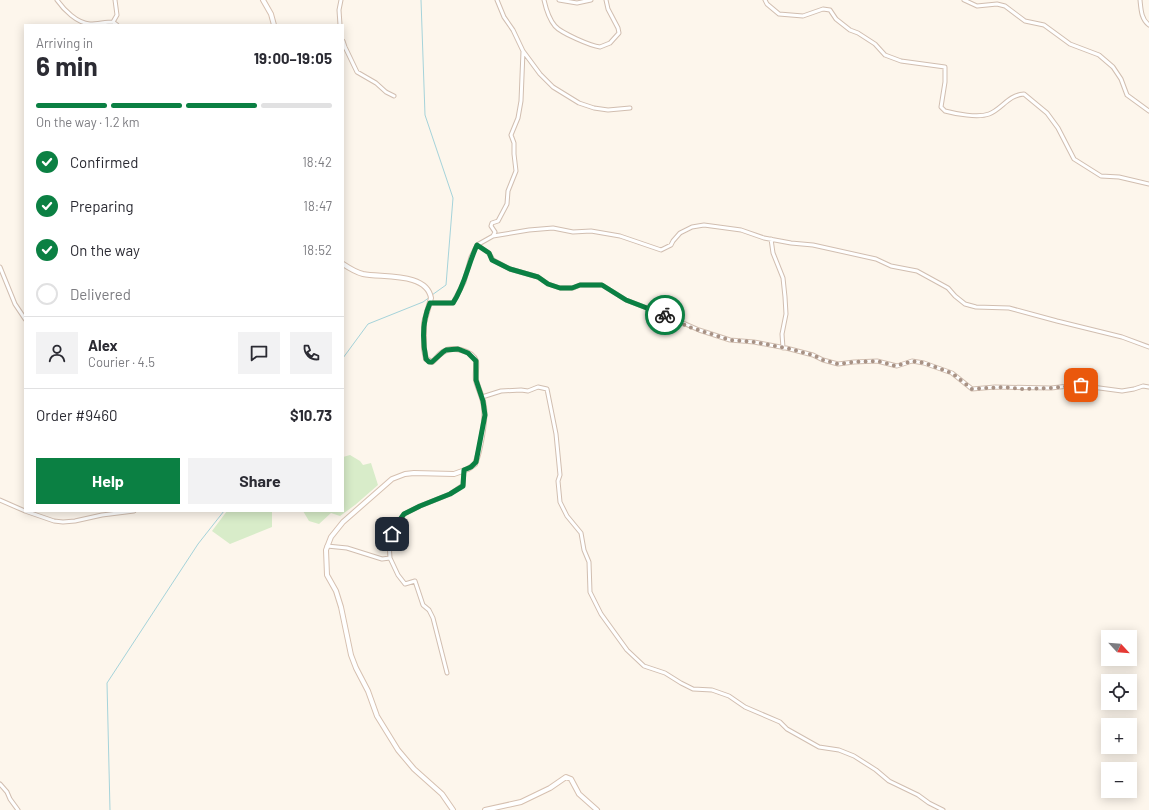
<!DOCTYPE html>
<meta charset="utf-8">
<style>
body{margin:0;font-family:Barlow,sans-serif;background:#f2f2f3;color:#2b2b33;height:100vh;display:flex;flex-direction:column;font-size:15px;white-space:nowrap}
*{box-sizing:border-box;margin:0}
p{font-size:13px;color:#7c7c81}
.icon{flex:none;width:22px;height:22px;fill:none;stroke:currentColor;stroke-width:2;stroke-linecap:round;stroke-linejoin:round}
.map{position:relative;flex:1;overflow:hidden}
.drawer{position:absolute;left:24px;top:24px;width:320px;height:488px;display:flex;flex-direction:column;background:#fff;border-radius:0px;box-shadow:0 2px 10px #0003}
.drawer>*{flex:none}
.needle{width:26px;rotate:116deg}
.fabs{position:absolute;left:1101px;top:630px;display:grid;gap:8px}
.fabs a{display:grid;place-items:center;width:36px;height:36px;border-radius:0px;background:#fff;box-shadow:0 2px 10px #0003;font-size:20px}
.pin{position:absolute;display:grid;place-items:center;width:34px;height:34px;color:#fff;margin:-17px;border-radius:8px;box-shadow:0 2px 6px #0006}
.courier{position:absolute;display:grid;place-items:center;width:40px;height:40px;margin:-20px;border:3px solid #0b8043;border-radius:50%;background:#fff;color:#222;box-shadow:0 1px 5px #0007}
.headline em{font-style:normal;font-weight:700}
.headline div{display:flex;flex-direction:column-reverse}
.headline{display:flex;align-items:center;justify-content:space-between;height:68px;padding:0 12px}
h1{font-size:26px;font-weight:700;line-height:30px}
.bar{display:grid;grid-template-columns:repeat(4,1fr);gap:6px 4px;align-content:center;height:48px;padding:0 12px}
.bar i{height:5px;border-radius:3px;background:#e1e1e2}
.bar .on{background:#0b8043}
.bar p{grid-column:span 4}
.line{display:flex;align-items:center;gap:10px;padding:0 12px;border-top:1px solid #e1e1e2}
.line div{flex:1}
.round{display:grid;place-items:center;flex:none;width:42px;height:42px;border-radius:0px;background:#f2f2f3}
ol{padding:0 12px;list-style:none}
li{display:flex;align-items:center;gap:12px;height:44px}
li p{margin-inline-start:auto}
li .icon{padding:4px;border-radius:50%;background:#0b8043;color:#fff;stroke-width:4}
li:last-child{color:#7c7c81}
li i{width:22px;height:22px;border:2px solid #e1e1e2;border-radius:50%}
.button{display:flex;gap:8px;margin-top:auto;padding:8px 12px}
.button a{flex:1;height:46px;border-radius:0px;background:#0b8043;color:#fff;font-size:16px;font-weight:700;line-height:46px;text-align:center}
.button a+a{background:#f2f2f3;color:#2b2b33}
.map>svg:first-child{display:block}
.green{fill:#d8ecc9}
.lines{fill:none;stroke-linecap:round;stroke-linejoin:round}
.stream{stroke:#a5d3da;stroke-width:1}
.street-casing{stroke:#d1beb0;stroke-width:5}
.secondary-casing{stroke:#d6c0b0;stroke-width:6}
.street{stroke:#fff;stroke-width:3}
.secondary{stroke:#fff;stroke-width:4}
.done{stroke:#a89285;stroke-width:4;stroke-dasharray:0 7.2}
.route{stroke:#0b8043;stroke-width:5}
</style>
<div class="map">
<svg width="1149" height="810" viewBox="0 0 1149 810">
<rect width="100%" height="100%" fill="#fdf6ec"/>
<path class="green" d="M 350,455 L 360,461 L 363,465 L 371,463 L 378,485 L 355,505 L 340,516 L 331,513 L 319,524 L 309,521 L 303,511 L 343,511 L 343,457 Z
M 227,511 L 272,511 L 272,527 L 230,544 L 212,531 Z"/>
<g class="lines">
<path class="stream" d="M 421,0 L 425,115 L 453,198 L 446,285 L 432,295
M 343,358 L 368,324 L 423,302 L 430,297
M 110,810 L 107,683 L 198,544 L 224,511"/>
<defs>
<path id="street" d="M 57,0 C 64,10 77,23 90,24 C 98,24 105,22 113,22 L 117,25
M 497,0 L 504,17 L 513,30 L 523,51 L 540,74 L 553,87 L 579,103 L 594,108 L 608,110 L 630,108
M 544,0 C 546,9 549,19 555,26 C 561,33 591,46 600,47 L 610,43 L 619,33 L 618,28 L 608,9 L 606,0
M 559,0 L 577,3 L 591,0
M 765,0 L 767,4 L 779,14 L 803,16 L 823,9 L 830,10 L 836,19 L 850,30 L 858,33 L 875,44 L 885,55 L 901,61 L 945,67 L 945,82 L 941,107 L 945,111 C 956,114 978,118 989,114 C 1002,109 1008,95 1024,94 L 1047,113 L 1058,128 L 1074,159 L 1101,176 L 1119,177 L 1149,184
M 964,0 L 977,6 L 997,4 L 1005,6 L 1025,21 L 1044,25 L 1070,44 L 1099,55 L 1113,67 L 1121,79 L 1127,95 L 1149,111
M 1140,0 C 1141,9 1141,19 1149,25
M 113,22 L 117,15 L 115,0
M 340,25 L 339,10 L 341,0
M 343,41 L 345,47 L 357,72 L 376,83 L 386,92 L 394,96
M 493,236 L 529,230 L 553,228 L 573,232 L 591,231 L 620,236 L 661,250 L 671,245 L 673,241 L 680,233 L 692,227 L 704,225 L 741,230 L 764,238 L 791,243 L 813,245 L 876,259 L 891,266 L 917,271 L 948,288 L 955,296 L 965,304 L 976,307 L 1009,308 L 1057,321 L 1122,337 L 1149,347
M 771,239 L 773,253 L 783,278 L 785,297 L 786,314 L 782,334 L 783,348
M 477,245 L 489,253 L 493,260 L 510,269 L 538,277 L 548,284 L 560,288 L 573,288 L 580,285 L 602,285 L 626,300 L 665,315 L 699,330 L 730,340 L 754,342 L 786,348 L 813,355 L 823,360 L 838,364 L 854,362 L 877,361 L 897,366 L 912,361 L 924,363 L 952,373 L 972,389 L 995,387 L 1051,388 L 1077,385 L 1122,391 L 1134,389 L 1143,386 L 1149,387
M 0,267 L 15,304 L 25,319
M 430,303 L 453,303 L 464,282 L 471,257 L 477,245 L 493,236 L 495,232 L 491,226 L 492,223 L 498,221 L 507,204 L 508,191 L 516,171 L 514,154 L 514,143 L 511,135 L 518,118 L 521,101 L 523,51
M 482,397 L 501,391 L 521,390 L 528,391 L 538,387 L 547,389 L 556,434 L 560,475 L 558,481 L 560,502 L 567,516 L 581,533 L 584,550 L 589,562 L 590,592 L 601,614 L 627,650 L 644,666 L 665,673 L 681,683 L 693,689 L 712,690 L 729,696 L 745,707 L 780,722 L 787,729 L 819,747 L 839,750 L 854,756 L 876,770 L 889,781 L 918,795 L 929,803 L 943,810
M 0,500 L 25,511
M 25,511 L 54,521 L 63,522 L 75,521 L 102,515 L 134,511
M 327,546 L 347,548 L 382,559 L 390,558
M 447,673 L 433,618 L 429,610 L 423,605 L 415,581 L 405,584 L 398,575 L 390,558 L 389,542 L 396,525 L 404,514 L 420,506 L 450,494 L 463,485 L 464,470
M 0,784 L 7,792 L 10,799 L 18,810"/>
<path id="secondary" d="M 263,0 L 271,14 L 274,25
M 343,264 C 349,268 355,272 363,274 C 382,278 427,272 431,298 L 424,323 L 424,349 L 426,359 L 432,362 C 436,359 439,354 443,352 C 452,346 472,350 476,361 C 477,367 475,374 476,380 C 478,389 483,397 484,407 C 486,419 480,452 475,464 L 468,469 L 454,474 L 414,473 L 405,474 L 392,479 L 343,522 L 331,537 L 326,550 L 327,575 L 336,591 L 341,607 L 351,655 L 356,668 L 368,691 L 377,716 L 398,750 L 414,769 L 442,794 L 453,810
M 485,810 L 521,802 L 550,788 L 566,777 L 571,779 L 579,794 L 597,810"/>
</defs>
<use href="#street" class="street-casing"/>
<use href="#secondary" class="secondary-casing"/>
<use href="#street" class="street"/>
<use href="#secondary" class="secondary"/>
</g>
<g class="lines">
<path class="done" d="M 665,315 L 689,327 L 730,340 L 754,342 L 786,348 L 813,355 L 823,360 L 838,364 L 854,362 L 877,361 L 896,366 L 912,361 L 924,363 L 952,373 L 972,389 L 1004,387 L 1022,389 L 1051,388 L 1081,385"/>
<path class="route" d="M 392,534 L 396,525 L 404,514 L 420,506 L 450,494 L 463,486 L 464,470 L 471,467 L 476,462 L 485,415 L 483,401 L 476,380 L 476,361 L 468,353 L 458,349 L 446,350 L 443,352 L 432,362 L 429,362 L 426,359 C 422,339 422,321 430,303 L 453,303 C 465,285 468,264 477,245 L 489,253 L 492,260 L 510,269 L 538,277 L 548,284 L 560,288 L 572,288 L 580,285 L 602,285 L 626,300 L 665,315"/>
</g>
</svg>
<div class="fabs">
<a><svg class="needle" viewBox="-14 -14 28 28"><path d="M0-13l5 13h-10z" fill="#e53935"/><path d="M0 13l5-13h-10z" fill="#7c7c81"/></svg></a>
<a><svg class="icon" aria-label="locate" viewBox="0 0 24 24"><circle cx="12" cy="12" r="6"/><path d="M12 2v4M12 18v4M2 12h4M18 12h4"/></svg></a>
<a>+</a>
<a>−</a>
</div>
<div class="pin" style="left:1081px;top:385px;background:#ea580c"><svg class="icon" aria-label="bag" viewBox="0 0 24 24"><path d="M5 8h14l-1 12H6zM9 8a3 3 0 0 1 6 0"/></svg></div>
<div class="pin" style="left:392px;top:534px;background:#1f2937"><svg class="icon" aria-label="home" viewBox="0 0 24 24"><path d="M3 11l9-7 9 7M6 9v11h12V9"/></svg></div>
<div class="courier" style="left:665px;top:315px"><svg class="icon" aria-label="bike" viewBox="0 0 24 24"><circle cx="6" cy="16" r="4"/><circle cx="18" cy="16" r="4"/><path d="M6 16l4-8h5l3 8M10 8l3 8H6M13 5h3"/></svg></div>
<section class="drawer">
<div class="headline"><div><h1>6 min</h1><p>Arriving in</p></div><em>19:00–19:05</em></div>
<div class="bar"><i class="on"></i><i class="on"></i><i class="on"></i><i></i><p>On the way · 1.2 km</p></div>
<ol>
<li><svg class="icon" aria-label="check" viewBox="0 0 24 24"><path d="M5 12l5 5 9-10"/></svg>Confirmed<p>18:42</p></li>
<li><svg class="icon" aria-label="check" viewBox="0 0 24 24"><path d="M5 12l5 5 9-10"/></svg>Preparing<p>18:47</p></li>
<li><svg class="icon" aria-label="check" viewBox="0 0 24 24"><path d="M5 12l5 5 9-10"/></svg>On the way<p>18:52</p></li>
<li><i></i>Delivered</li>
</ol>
<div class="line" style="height:72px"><a class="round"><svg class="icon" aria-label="person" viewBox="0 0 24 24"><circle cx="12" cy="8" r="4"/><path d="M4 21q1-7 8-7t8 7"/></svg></a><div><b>Alex</b><p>Courier · 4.5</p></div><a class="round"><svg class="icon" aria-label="chat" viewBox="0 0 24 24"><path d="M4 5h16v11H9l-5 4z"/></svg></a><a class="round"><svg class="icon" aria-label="phone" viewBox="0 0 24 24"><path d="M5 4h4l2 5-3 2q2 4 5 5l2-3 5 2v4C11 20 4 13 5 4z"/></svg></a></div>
<div class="line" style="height:52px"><div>Order #9460</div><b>$10.73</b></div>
<div class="button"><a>Help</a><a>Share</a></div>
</section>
</div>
